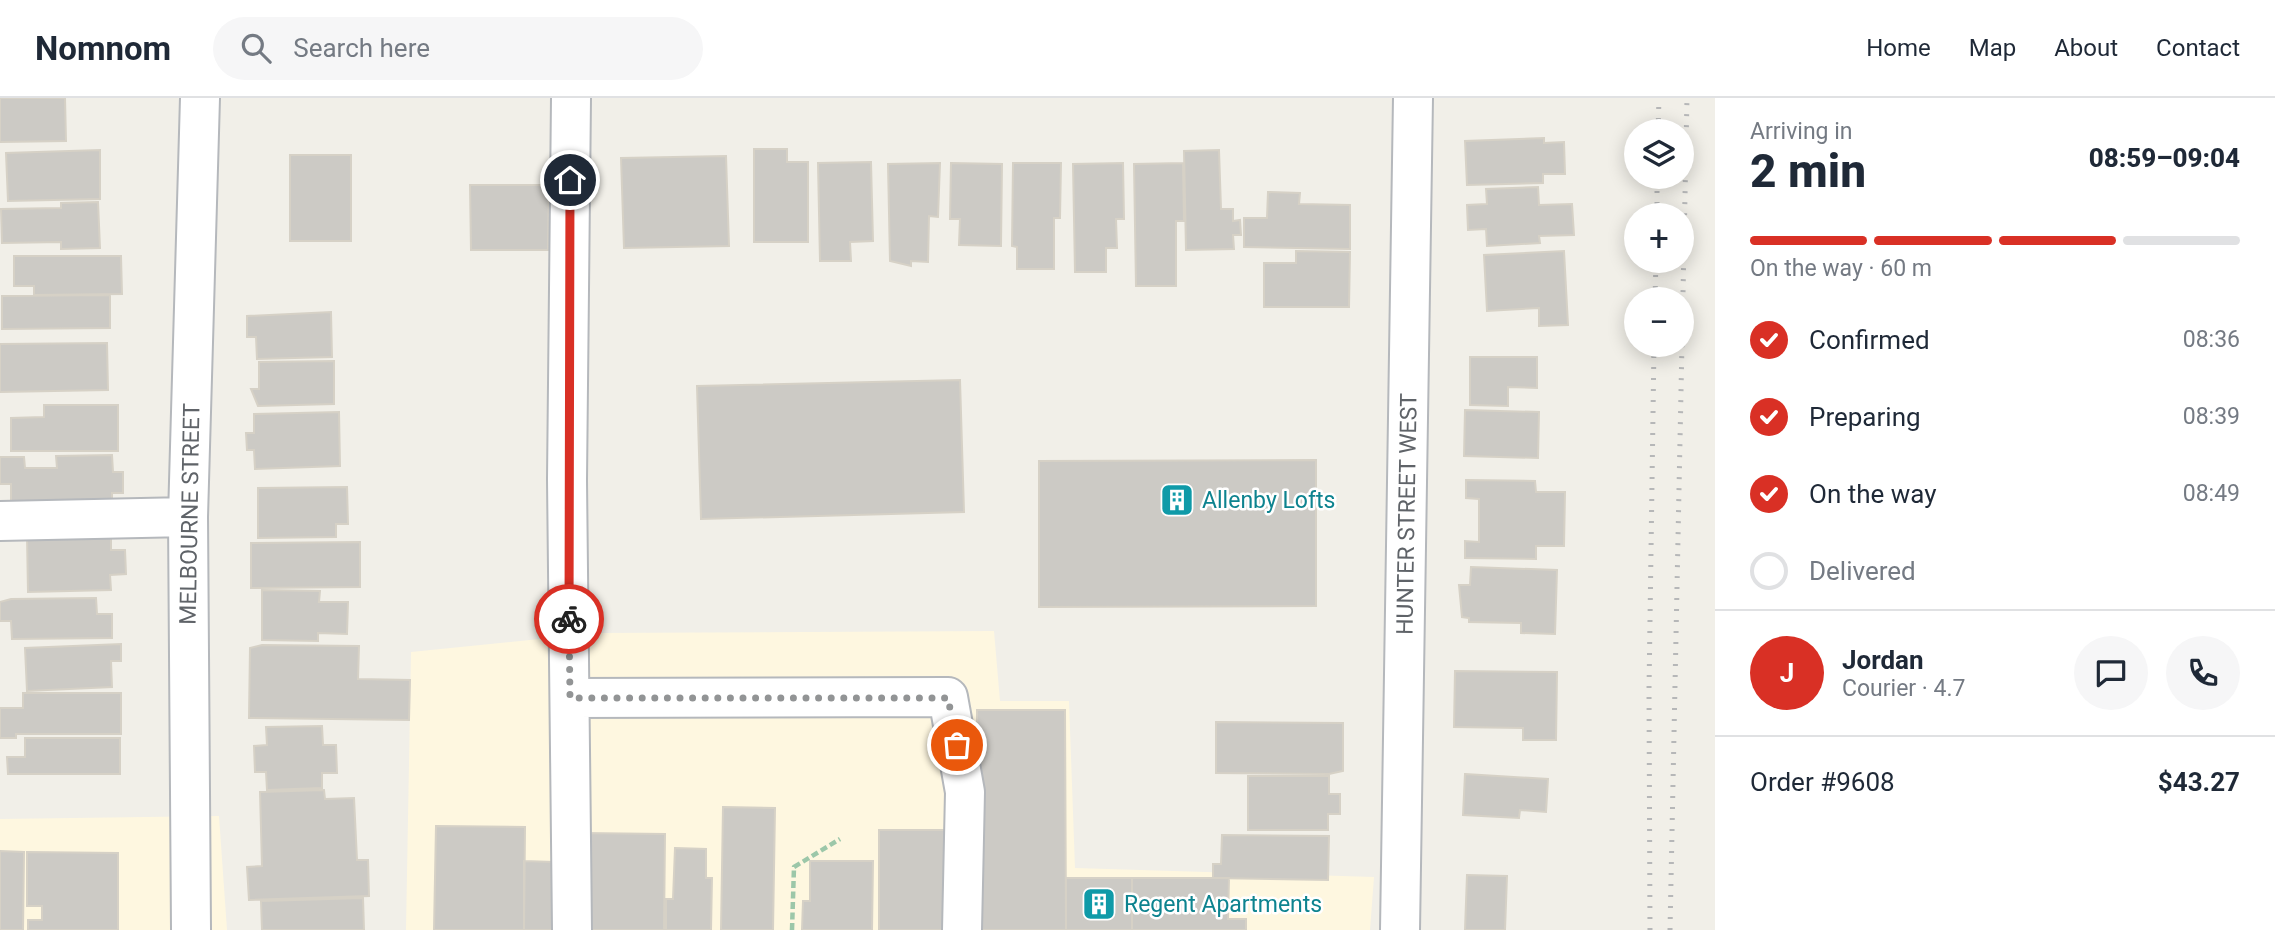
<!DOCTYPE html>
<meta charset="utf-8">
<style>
body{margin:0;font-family:Roboto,sans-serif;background:#f6f6f7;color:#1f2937;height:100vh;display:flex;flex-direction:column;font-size:26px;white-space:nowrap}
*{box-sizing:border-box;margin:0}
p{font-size:23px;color:#747a83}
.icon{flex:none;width:38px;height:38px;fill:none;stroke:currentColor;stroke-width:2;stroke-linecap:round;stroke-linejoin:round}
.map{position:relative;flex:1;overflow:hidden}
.side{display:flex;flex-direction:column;background:#fff;width:560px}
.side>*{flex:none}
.buttons{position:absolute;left:1624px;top:21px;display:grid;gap:14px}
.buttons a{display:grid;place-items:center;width:70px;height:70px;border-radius:50%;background:#fff;box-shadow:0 4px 18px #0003;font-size:35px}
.pin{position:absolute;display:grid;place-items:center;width:60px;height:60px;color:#fff;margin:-30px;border:4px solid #fff;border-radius:50%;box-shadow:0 2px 7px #0007}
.courier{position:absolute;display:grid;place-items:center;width:70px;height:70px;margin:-35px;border:5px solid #d93025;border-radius:50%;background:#fff;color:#222;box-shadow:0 2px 9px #0007}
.head em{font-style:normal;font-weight:800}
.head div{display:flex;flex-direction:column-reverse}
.head{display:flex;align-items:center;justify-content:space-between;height:119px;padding:0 35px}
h1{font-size:46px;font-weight:800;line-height:52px}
.bar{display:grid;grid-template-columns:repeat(4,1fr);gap:10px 7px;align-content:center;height:84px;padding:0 35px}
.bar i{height:9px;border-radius:5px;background:#e0e1e3}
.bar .on{background:#d93025}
.bar p{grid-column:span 4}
.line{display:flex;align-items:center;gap:18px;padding:0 35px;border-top:2px solid #e0e1e3}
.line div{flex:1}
.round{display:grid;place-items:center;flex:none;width:74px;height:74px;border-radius:37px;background:#f6f6f7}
ol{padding:0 35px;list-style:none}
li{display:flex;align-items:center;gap:21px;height:77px}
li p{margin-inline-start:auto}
li .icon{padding:7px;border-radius:50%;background:#d93025;color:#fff;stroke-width:4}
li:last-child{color:#747a83}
li i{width:38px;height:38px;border:4px solid #e0e1e3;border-radius:50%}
header{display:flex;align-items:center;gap:42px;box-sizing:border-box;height:98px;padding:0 35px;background:#fff;border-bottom:2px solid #e0e1e3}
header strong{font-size:33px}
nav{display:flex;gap:38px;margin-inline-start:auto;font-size:24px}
.search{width:490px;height:63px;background:#f6f6f7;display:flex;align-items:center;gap:18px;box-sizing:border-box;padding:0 24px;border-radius:38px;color:#747a83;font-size:26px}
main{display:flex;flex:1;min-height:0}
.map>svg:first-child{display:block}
.commercial{fill:#fef7e0}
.building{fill:#cccac5;stroke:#d6d1c6;stroke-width:2}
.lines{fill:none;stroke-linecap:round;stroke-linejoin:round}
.minor-casing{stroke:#b5b8bc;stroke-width:42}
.path{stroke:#9cc7a9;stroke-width:4.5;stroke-dasharray:7 3.5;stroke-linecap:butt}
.minor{stroke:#fff;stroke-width:38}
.rail{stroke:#b6b7b8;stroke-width:5;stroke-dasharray:2 9;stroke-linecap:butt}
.done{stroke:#929495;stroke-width:7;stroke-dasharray:0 12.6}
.route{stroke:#d93025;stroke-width:9}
.labels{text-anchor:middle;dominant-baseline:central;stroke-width:5;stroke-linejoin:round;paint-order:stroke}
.culture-label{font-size:23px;fill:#0d838f;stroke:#fff;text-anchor:start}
.street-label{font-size:23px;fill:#5f6368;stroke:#fff}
</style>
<header>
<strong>Nomnom</strong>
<div class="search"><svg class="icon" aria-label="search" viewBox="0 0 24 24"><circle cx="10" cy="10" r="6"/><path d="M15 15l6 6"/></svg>Search here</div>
<nav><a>Home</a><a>Map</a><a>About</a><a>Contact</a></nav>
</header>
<main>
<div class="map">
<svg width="1715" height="832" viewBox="0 0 1715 832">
<rect width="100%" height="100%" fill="#f1efe8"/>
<path class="commercial" d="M 994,533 L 1000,603 L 1069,603 L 1075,770 L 1374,779 L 1370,832 L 406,832 L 411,554 L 598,535 Z
M 219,718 L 227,832 L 0,832 L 0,721 Z"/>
<path class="building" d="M 0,0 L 65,0 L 66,43 L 0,44 Z
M 1544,40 L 1544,45 L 1564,44 L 1565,76 L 1543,76 L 1543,85 L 1467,87 L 1465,43 Z
M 754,51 L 787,51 L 787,64 L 808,64 L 808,144 L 754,144 Z
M 100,52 L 100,101 L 8,103 L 6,55 Z
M 1219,52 L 1221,111 L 1233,111 L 1233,123 L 1240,122 L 1241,137 L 1233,137 L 1234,151 L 1186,152 L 1184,53 Z
M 290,57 L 351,57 L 351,143 L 290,143 Z
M 726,58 L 729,148 L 624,150 L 621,60 Z
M 871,64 L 873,143 L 850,144 L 851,163 L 820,163 L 818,65 Z
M 940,65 L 938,119 L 929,118 L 928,164 L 911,163 L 911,168 L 890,163 L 888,66 Z
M 951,65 L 1002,66 L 1001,148 L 959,147 L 960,121 L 950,121 Z
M 1013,65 L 1061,65 L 1060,120 L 1054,120 L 1054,171 L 1017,171 L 1017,149 L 1012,148 Z
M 1123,65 L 1124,121 L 1116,121 L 1117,150 L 1106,150 L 1106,174 L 1075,174 L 1073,66 Z
M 1183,65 L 1184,123 L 1176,123 L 1176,188 L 1136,188 L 1134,66 Z
M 470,87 L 549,87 L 548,152 L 471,152 Z
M 1538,89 L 1539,107 L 1572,106 L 1574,137 L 1539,138 L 1540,145 L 1487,148 L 1486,131 L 1468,132 L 1467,107 L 1487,106 L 1486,91 Z
M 1268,94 L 1300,95 L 1299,106 L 1350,107 L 1350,151 L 1244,149 L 1244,120 L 1267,120 Z
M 98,104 L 100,150 L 61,151 L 61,144 L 2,145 L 1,111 L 61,110 L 61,105 Z
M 1296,153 L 1350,154 L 1349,209 L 1264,209 L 1264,165 L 1296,165 Z
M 1564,153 L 1568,227 L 1539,228 L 1539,210 L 1487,213 L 1484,157 Z
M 14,158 L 121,158 L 122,196 L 34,197 L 34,188 L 14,188 Z
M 110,197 L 110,230 L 2,231 L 2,198 Z
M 331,214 L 332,259 L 257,261 L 256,239 L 247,239 L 247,218 Z
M 107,245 L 108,292 L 0,294 L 0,246 Z
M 1470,259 L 1537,259 L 1537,290 L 1508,289 L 1508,308 L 1470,307 Z
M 334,263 L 334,306 L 258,308 L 251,291 L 259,291 L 259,264 Z
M 960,282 L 964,414 L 701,421 L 697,288 Z
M 44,307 L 118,307 L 118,353 L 11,353 L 11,320 L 44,319 Z
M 1465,312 L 1539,314 L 1538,360 L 1464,358 Z
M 339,314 L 340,368 L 255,371 L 254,352 L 247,352 L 246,335 L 254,335 L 254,316 Z
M 112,357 L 113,374 L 123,374 L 123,395 L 112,395 L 112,411 L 11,413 L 11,386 L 0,386 L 0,359 L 24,359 L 25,370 L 57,370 L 56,358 Z
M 1316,362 L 1316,508 L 1039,509 L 1039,363 Z
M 1466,382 L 1535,383 L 1536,394 L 1565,394 L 1564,448 L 1536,448 L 1536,461 L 1465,460 L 1465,443 L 1479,444 L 1479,401 L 1466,400 Z
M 347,389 L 348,426 L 336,426 L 336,439 L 258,440 L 258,390 Z
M 111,434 L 111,452 L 125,452 L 126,476 L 110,477 L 111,492 L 28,494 L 27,437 Z
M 360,444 L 360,489 L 251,490 L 251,445 Z
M 1471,469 L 1557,472 L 1555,536 L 1521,535 L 1521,525 L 1469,524 L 1469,520 L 1462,519 L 1459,487 L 1470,487 Z
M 262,492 L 320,493 L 319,504 L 348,504 L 347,536 L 318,535 L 318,543 L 262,542 Z
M 96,500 L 97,516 L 112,516 L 112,540 L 12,541 L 11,523 L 0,523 L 0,504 L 11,501 Z
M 121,546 L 121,563 L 111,563 L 112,589 L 27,593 L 25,550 Z
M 262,547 L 359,548 L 358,581 L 410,582 L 409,622 L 249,620 L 250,550 Z
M 1455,573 L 1557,574 L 1556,642 L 1523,642 L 1523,630 L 1454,629 Z
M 23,595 L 121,595 L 121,636 L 16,636 L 16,640 L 0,640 L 0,610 L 23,610 Z
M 977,612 L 1065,612 L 1066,832 L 978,832 Z
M 1216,624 L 1343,625 L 1343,673 L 1329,676 L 1216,675 Z
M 322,628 L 323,647 L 336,647 L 337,675 L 322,675 L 322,690 L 267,692 L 266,674 L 255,674 L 254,648 L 267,647 L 266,629 Z
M 25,640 L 120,640 L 120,676 L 8,676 L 7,659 L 25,659 Z
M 1465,676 L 1548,681 L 1546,714 L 1520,712 L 1519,720 L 1463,717 Z
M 1248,678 L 1329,678 L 1329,696 L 1340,696 L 1340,716 L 1328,716 L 1328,732 L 1248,732 Z
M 324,692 L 325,701 L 354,700 L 357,762 L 368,762 L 369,798 L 249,802 L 247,769 L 262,768 L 260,694 Z
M 723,709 L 775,710 L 773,832 L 721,832 Z
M 436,728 L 525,729 L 524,832 L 434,832 Z
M 879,732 L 948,732 L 947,832 L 879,832 Z
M 582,735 L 665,736 L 664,832 L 581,832 Z
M 1222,737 L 1329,738 L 1328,782 L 1213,780 L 1213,766 L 1221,766 Z
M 675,750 L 706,751 L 706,780 L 712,780 L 711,832 L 666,832 L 666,801 L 673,801 Z
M 0,753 L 24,754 L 23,832 L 0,832 Z
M 27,754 L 118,755 L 118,832 L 28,832 L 28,822 L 42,822 L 42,808 L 27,808 Z
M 524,763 L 553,764 L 552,832 L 524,832 Z
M 810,763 L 873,763 L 872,832 L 802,832 L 803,803 L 810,803 Z
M 1467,777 L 1507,778 L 1505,832 L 1465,832 Z
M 1066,780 L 1132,780 L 1132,832 L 1066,832 Z
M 1132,780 L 1229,780 L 1228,821 L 1246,821 L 1246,832 L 1132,832 Z
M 363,800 L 364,832 L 262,832 L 261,803 Z"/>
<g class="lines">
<defs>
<path id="minor" d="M 571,0 L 567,382 L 572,832
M 0,423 L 188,419
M 570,600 L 948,599 L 965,694 L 962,832
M 191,832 L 188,419 L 200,0
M 1400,832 L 1413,0"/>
</defs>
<use href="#minor" class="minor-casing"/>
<path class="path" d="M 792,832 L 794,769 L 840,741"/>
<use href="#minor" class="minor"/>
<path class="rail" d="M 1658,33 L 1659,0
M 1657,117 L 1657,79
M 1655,201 L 1656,163
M 1650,832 L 1649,591 L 1654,247
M 1670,832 L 1687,0"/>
</g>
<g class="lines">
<path class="done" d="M 569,521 L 570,600 L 948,600 L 957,647"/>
<path class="route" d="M 569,521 L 570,82"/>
</g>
<defs>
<symbol id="building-square" viewBox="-11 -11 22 22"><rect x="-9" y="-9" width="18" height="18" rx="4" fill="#0f9aa8" stroke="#fff"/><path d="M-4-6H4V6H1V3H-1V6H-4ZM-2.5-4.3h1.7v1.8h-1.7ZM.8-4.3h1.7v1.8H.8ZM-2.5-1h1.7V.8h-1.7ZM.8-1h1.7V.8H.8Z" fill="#fff"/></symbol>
</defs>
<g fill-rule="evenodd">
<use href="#building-square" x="1158" y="383" width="38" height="38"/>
<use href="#building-square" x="1080" y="787" width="38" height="38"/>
</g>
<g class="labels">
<g class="culture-label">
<text x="1202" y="402">Allenby Lofts</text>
<text x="1124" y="806">Regent Apartments</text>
</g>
<g class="street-label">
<text transform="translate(190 416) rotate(-89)">MELBOURNE STREET</text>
<text transform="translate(1407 416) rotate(-89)">HUNTER STREET WEST</text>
</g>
</g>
</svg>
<div class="buttons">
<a><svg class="icon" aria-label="layers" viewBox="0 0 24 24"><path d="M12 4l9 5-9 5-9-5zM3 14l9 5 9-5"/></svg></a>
<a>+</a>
<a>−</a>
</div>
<div class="pin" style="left:957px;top:647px;background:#ea580c"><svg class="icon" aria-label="bag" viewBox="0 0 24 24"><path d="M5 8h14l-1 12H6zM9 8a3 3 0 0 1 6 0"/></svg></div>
<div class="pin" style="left:570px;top:82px;background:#1f2937"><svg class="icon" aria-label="home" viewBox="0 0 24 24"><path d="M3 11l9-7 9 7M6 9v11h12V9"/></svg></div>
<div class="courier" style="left:569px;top:521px"><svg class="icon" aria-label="bike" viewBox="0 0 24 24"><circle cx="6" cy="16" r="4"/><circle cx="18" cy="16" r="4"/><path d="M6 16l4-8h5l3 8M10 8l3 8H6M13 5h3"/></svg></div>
</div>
<section class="side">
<div class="head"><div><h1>2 min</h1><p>Arriving in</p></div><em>08:59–09:04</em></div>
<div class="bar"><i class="on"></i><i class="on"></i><i class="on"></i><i></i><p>On the way · 60 m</p></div>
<ol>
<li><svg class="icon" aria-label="check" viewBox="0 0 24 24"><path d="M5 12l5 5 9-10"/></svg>Confirmed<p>08:36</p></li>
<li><svg class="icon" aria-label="check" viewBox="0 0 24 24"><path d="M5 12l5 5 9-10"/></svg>Preparing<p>08:39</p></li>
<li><svg class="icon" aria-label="check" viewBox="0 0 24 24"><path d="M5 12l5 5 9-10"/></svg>On the way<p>08:49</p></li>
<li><i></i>Delivered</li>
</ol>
<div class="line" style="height:126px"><b class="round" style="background:#d93025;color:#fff">J</b><div><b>Jordan</b><p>Courier · 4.7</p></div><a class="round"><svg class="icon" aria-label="chat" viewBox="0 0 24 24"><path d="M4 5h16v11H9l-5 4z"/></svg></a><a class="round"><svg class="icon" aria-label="phone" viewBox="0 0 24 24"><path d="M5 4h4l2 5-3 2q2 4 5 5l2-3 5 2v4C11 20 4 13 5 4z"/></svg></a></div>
<div class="line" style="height:91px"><div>Order #9608</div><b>$43.27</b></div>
</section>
</main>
